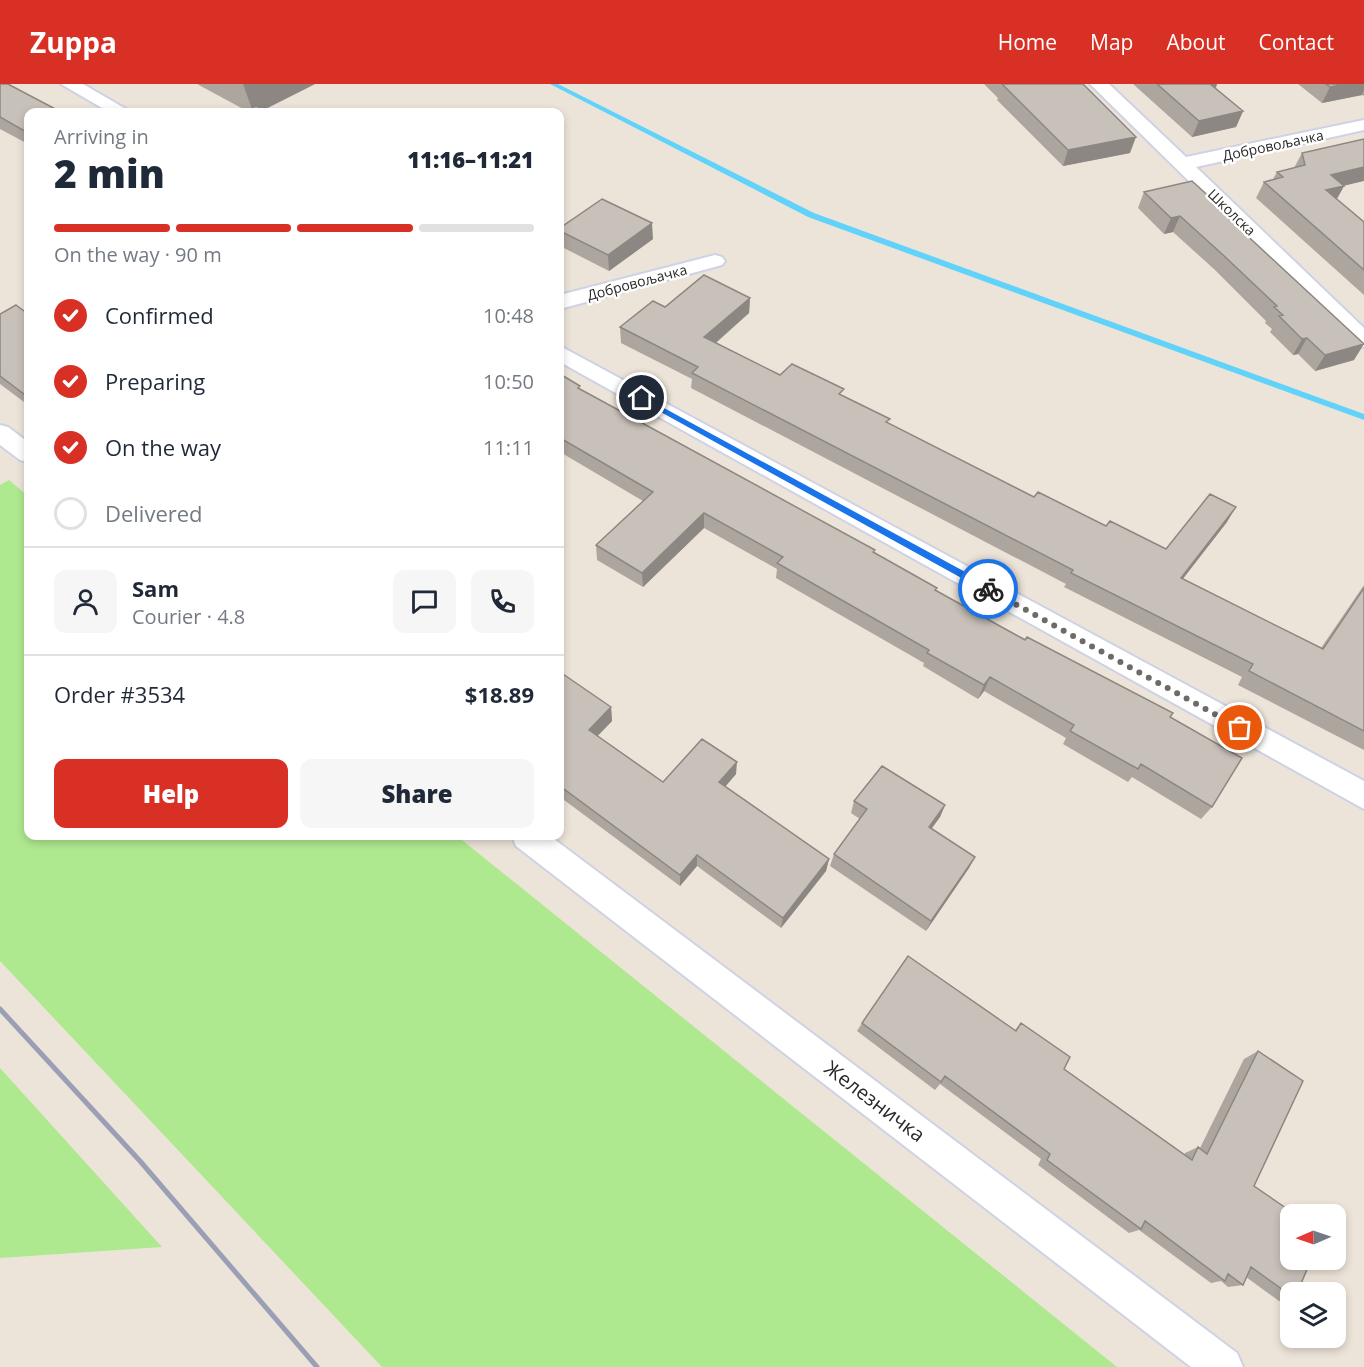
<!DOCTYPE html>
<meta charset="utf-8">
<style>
body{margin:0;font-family:"Open Sans",sans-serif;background:#f6f6f7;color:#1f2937;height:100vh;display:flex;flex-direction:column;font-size:22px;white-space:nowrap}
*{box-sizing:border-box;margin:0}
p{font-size:20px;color:#747a83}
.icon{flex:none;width:33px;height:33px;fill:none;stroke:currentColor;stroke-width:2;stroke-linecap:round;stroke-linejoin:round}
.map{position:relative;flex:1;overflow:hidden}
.sheet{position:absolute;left:24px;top:24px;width:540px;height:732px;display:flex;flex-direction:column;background:#fff;border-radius:12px;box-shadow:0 3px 9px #0003}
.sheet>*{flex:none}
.needle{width:39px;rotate:268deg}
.tools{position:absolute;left:1280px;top:1120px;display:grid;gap:12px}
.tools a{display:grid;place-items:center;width:66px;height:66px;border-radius:12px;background:#fff;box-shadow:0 3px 9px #0003;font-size:30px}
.pin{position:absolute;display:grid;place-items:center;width:51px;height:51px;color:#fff;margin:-26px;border:3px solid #fff;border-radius:50%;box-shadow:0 2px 6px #0007}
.courier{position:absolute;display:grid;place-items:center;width:60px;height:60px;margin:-30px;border:4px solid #1a73e8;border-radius:50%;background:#fff;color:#222;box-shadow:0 2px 8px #0007}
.summary em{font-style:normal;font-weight:800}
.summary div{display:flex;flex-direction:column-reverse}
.summary{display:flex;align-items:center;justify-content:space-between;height:102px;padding:0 30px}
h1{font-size:39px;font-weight:800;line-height:45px}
.bar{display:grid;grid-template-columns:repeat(4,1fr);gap:9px 6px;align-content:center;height:72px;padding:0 30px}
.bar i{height:8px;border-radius:4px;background:#e0e1e3}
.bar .selected{background:#d93025}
.bar p{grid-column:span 4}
.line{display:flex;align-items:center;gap:15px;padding:0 30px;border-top:2px solid #e0e1e3}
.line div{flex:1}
.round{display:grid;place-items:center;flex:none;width:63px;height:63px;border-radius:12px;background:#f6f6f7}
ol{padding:0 30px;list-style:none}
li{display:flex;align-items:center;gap:18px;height:66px}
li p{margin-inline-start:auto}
li .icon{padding:6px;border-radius:50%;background:#d93025;color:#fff;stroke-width:4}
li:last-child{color:#747a83}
li i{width:33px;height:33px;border:3px solid #e0e1e3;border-radius:50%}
.primary-button{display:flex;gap:12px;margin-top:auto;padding:12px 30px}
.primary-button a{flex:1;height:69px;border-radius:12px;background:#d93025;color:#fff;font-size:24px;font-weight:800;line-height:69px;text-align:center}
.primary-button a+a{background:#f6f6f7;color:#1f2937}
header{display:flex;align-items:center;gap:36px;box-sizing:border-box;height:84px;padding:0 30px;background:#d93025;color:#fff}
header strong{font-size:28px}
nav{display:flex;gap:33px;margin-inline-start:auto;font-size:21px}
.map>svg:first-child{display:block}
.green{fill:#afe98f}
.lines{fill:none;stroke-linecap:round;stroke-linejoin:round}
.stream{fill:#61d3fa;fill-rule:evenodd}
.street-casing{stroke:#ced2e4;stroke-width:4}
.street{fill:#fff;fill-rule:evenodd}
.rail{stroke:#9b9fb5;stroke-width:5}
.wall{fill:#aca69f}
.shaded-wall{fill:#8c8782}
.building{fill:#c8c1b9;stroke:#8c8782;stroke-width:1.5}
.route{fill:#1a73e8}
.done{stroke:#6e6a67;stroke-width:6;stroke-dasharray:0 10.8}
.labels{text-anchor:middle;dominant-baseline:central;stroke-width:5;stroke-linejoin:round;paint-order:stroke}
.far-street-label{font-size:14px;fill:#292929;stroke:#fff}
.near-street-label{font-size:20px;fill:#292929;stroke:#fff}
</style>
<header>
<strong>Zuppa</strong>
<nav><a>Home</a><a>Map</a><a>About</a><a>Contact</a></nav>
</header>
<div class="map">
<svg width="1364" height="1283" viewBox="0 0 1364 1283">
<rect width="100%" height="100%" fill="#ede4d9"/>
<path class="green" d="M 9,396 L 28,412 L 28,752 L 457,752 L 1117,1283 L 382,1283 L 0,877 L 0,401 Z
M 0,984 L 162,1163 L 0,1174 Z"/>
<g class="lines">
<path class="stream" d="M 550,0 L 558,0 L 814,129 L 1364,330 L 1364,336 L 808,133 Z"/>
<defs>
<path id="street" d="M 61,0 L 83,0 L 131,28 L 109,28 Z
M 1090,0 L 1109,0 L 1186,73 L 1364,36 L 1364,46 L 1196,83 L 1364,244 L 1364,263 L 1356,261 Z
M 715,171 L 722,173 L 725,177 L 722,181 L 560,225 L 560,211 Z
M 560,262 L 1364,697 L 1364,725 L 560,278 Z
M 0,341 L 8,343 L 28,358 L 28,378 L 20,376 L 0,361 Z
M 512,752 L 550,752 L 1237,1269 L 1243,1283 L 1191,1283 L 516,762 Z"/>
</defs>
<use href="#street" class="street-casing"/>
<use href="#street" class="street"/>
<path class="rail" d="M 0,925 L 140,1077 L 317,1283"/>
</g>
<path class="wall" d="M 0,0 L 28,28 L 28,60 L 0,45 Z
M 197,0 L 315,0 L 264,26 L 247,27 Z
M 984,0 L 1083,0 L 1130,69 L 1063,82 L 997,16 L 998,14 Z
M 1133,0 L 1217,0 L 1216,4 L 1243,27 L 1236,43 L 1192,53 Z
M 1298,0 L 1364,0 L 1364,12 L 1362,11 L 1322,19 Z
M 1302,69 L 1344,102 L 1337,115 L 1364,138 L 1364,211 L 1256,114 L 1264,98 L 1273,95 L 1277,88 L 1294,84 Z
M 1144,108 L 1214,117 L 1212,120 L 1354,276 L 1315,287 L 1298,270 L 1293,271 L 1270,248 L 1272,245 L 1265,239 L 1266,237 L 1215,186 L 1173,148 L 1164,150 L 1138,124 Z
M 560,144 L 653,155 L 609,187 L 560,162 Z
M 750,214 L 749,229 L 716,259 L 780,291 L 842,312 L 889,340 L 1034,413 L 1106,442 L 1166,465 L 1227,438 L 1182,495 L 1321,564 L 1364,501 L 1364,666 L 1238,601 L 1242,593 L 1064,503 L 1066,500 L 691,304 L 692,295 L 621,259 L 620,243 L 665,223 Z
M 0,230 L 28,230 L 28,321 L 0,300 Z
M 560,290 L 580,305 L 874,469 L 936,507 L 1170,633 L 1212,723 L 1201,735 L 1132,693 L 1128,698 L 1063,660 L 1066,654 L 984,607 L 978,615 L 923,582 L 924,579 L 776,494 L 777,485 L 704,444 L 643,503 L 597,476 L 596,461 L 643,417 L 560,368 Z
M 560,588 L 611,623 L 612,637 L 597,652 L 663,698 L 736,690 L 725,703 L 829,775 L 826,787 L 781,844 L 697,782 L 680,802 L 560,713 Z
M 854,717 L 945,721 L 940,733 L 931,745 L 975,773 L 969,784 L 926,847 L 830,782 L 834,770 L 860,735 L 851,729 Z
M 862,939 L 1015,946 L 1021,939 L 1064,985 L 1184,1071 L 1185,1069 L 1198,1063 L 1200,1064 L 1244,975 L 1258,967 L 1254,1102 L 1290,1209 L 1290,1215 L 1279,1217 L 1246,1193 L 1243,1201 L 1228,1203 L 1221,1197 L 1211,1199 L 1139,1146 L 1129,1149 L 1038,1081 L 1041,1075 L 940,1000 L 935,1006 L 857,947 Z"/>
<path class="shaded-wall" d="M 243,0 L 315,0 L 259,28 L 253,28 Z
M 1210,0 L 1217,0 L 1211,14 Z
M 1345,0 L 1364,0 L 1364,6 L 1362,11 L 1322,19 L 1330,3 Z
M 1243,27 L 1236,43 L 1192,53 L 1199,37 Z
M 1136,53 L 1130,69 L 1063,82 L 1068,66 Z
M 1364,83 L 1364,97 L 1322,107 L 1331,91 Z
M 1344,102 L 1335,118 L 1326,106 Z
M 1180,132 L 1173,148 L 1164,150 L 1171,134 Z
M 652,139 L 653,155 L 609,187 L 608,171 Z
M 750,214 L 749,229 L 704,269 L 704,253 Z
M 1307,254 L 1298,270 L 1293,271 L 1302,255 Z
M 1364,260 L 1354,276 L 1315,287 L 1325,271 Z
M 1236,423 L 1227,438 L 1172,509 L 1181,494 Z
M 704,429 L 704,444 L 643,503 L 642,489 Z
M 990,593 L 984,607 L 978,615 L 984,601 Z
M 611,623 L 612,637 L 591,659 L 589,646 Z
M 737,678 L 736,690 L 718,711 L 719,698 Z
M 945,721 L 940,733 L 924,755 L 929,743 Z
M 697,771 L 697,782 L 680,802 L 680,791 Z
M 975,773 L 969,784 L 926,847 L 931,837 Z
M 829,775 L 826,787 L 781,844 L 783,834 Z"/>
<path class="building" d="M 0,0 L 8,0 L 61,28 L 28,28 L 28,49 L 0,33 Z
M 1002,0 L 1083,0 L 1136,53 L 1068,66 Z
M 1157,0 L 1210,0 L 1243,27 L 1199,37 Z
M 1326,0 L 1345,0 L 1330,3 Z
M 256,22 L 268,28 L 245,28 Z
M 1364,55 L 1364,83 L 1331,91 L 1344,102 L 1326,106 L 1364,138 L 1364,186 L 1264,98 L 1283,93 L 1277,88 L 1305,81 L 1302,69 Z
M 1192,97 L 1214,117 L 1212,119 L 1364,260 L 1325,271 L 1307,254 L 1302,255 L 1279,232 L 1283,231 L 1274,223 L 1277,222 L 1222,170 L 1180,132 L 1171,134 L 1144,108 Z
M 602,115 L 652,139 L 608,171 L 560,147 L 560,144 Z
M 704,191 L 750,214 L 704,253 L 780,291 L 792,280 L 844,305 L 839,310 L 890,335 L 886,338 L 1034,413 L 1038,408 L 1106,442 L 1110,437 L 1166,465 L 1210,410 L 1236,423 L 1181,494 L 1323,565 L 1364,504 L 1364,647 L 1249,587 L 1253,580 L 1071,489 L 1073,486 L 692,289 L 698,283 L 620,243 L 653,217 L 665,223 Z
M 16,221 L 28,230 L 28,313 L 0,292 L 0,230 Z
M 560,290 L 580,302 L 578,304 L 875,466 L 873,468 L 937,504 L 935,506 L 1025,556 L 1027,553 L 1173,629 L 1170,633 L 1242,674 L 1212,723 L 1141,680 L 1138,685 L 1070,647 L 1074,641 L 990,593 L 984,601 L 927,569 L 929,566 L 777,479 L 783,473 L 704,429 L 642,489 L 596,461 L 653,408 L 560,354 Z
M 560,588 L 611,623 L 589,646 L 663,698 L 702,655 L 737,678 L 719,698 L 829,775 L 783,834 L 697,771 L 680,791 L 560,702 Z
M 882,682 L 945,721 L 929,743 L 975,773 L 931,837 L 834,770 L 867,725 L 854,717 Z
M 908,872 L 1016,947 L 1021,939 L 1070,973 L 1064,985 L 1192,1076 L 1198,1063 L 1207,1070 L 1258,967 L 1303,997 L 1254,1102 L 1296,1131 L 1290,1131 L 1290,1176 L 1311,1176 L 1297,1209 L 1290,1209 L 1290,1211 L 1251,1183 L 1243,1201 L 1228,1190 L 1225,1197 L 1145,1137 L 1141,1145 L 1047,1076 L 1050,1070 L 945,992 L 941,998 L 862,939 Z"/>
<path class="route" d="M 642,312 L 991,502 L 991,507 L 985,507 L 639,316 Z"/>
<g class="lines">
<path class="done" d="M 988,505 L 1240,644"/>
</g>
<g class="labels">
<g class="far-street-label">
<text transform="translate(1273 61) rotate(-12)">Добровољачка</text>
<text transform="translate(1232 128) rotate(44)">Школска</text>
<text transform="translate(637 198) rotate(-15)">Добровољачка</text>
</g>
<g class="near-street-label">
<text transform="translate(875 1017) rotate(37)">Железничка</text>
</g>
</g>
</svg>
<div class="tools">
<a><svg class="needle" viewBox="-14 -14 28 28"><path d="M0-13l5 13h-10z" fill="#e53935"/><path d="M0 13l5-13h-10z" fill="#747a83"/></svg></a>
<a><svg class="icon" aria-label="layers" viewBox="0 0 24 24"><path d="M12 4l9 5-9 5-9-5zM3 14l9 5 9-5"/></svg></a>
</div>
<div class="pin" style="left:1240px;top:644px;background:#ea580c"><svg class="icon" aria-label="bag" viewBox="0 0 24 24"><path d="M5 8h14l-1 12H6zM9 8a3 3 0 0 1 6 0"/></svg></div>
<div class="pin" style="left:642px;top:314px;background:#1f2937"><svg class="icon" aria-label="home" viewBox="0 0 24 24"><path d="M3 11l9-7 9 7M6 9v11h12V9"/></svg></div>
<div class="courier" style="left:988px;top:505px"><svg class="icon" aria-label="bike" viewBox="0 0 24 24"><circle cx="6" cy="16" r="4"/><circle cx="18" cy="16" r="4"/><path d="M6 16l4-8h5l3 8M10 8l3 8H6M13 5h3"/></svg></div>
<section class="sheet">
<div class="summary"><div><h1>2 min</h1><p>Arriving in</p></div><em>11:16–11:21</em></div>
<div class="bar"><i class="selected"></i><i class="selected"></i><i class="selected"></i><i></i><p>On the way · 90 m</p></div>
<ol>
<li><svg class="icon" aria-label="check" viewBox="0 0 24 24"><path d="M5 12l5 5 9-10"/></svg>Confirmed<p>10:48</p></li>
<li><svg class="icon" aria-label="check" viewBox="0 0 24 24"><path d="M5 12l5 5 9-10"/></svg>Preparing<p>10:50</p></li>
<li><svg class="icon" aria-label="check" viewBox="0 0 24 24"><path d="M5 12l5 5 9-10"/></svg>On the way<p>11:11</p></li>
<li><i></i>Delivered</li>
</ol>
<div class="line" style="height:108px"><a class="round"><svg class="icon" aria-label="person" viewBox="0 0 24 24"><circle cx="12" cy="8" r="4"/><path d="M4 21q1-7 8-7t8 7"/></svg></a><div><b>Sam</b><p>Courier · 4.8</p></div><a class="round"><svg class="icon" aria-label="chat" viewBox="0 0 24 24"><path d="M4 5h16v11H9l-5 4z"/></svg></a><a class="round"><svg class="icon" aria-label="phone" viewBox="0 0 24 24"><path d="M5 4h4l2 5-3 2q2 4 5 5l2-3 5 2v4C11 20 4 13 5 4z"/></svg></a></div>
<div class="line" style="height:78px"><div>Order #3534</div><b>$18.89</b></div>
<div class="primary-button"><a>Help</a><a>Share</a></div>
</section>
</div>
